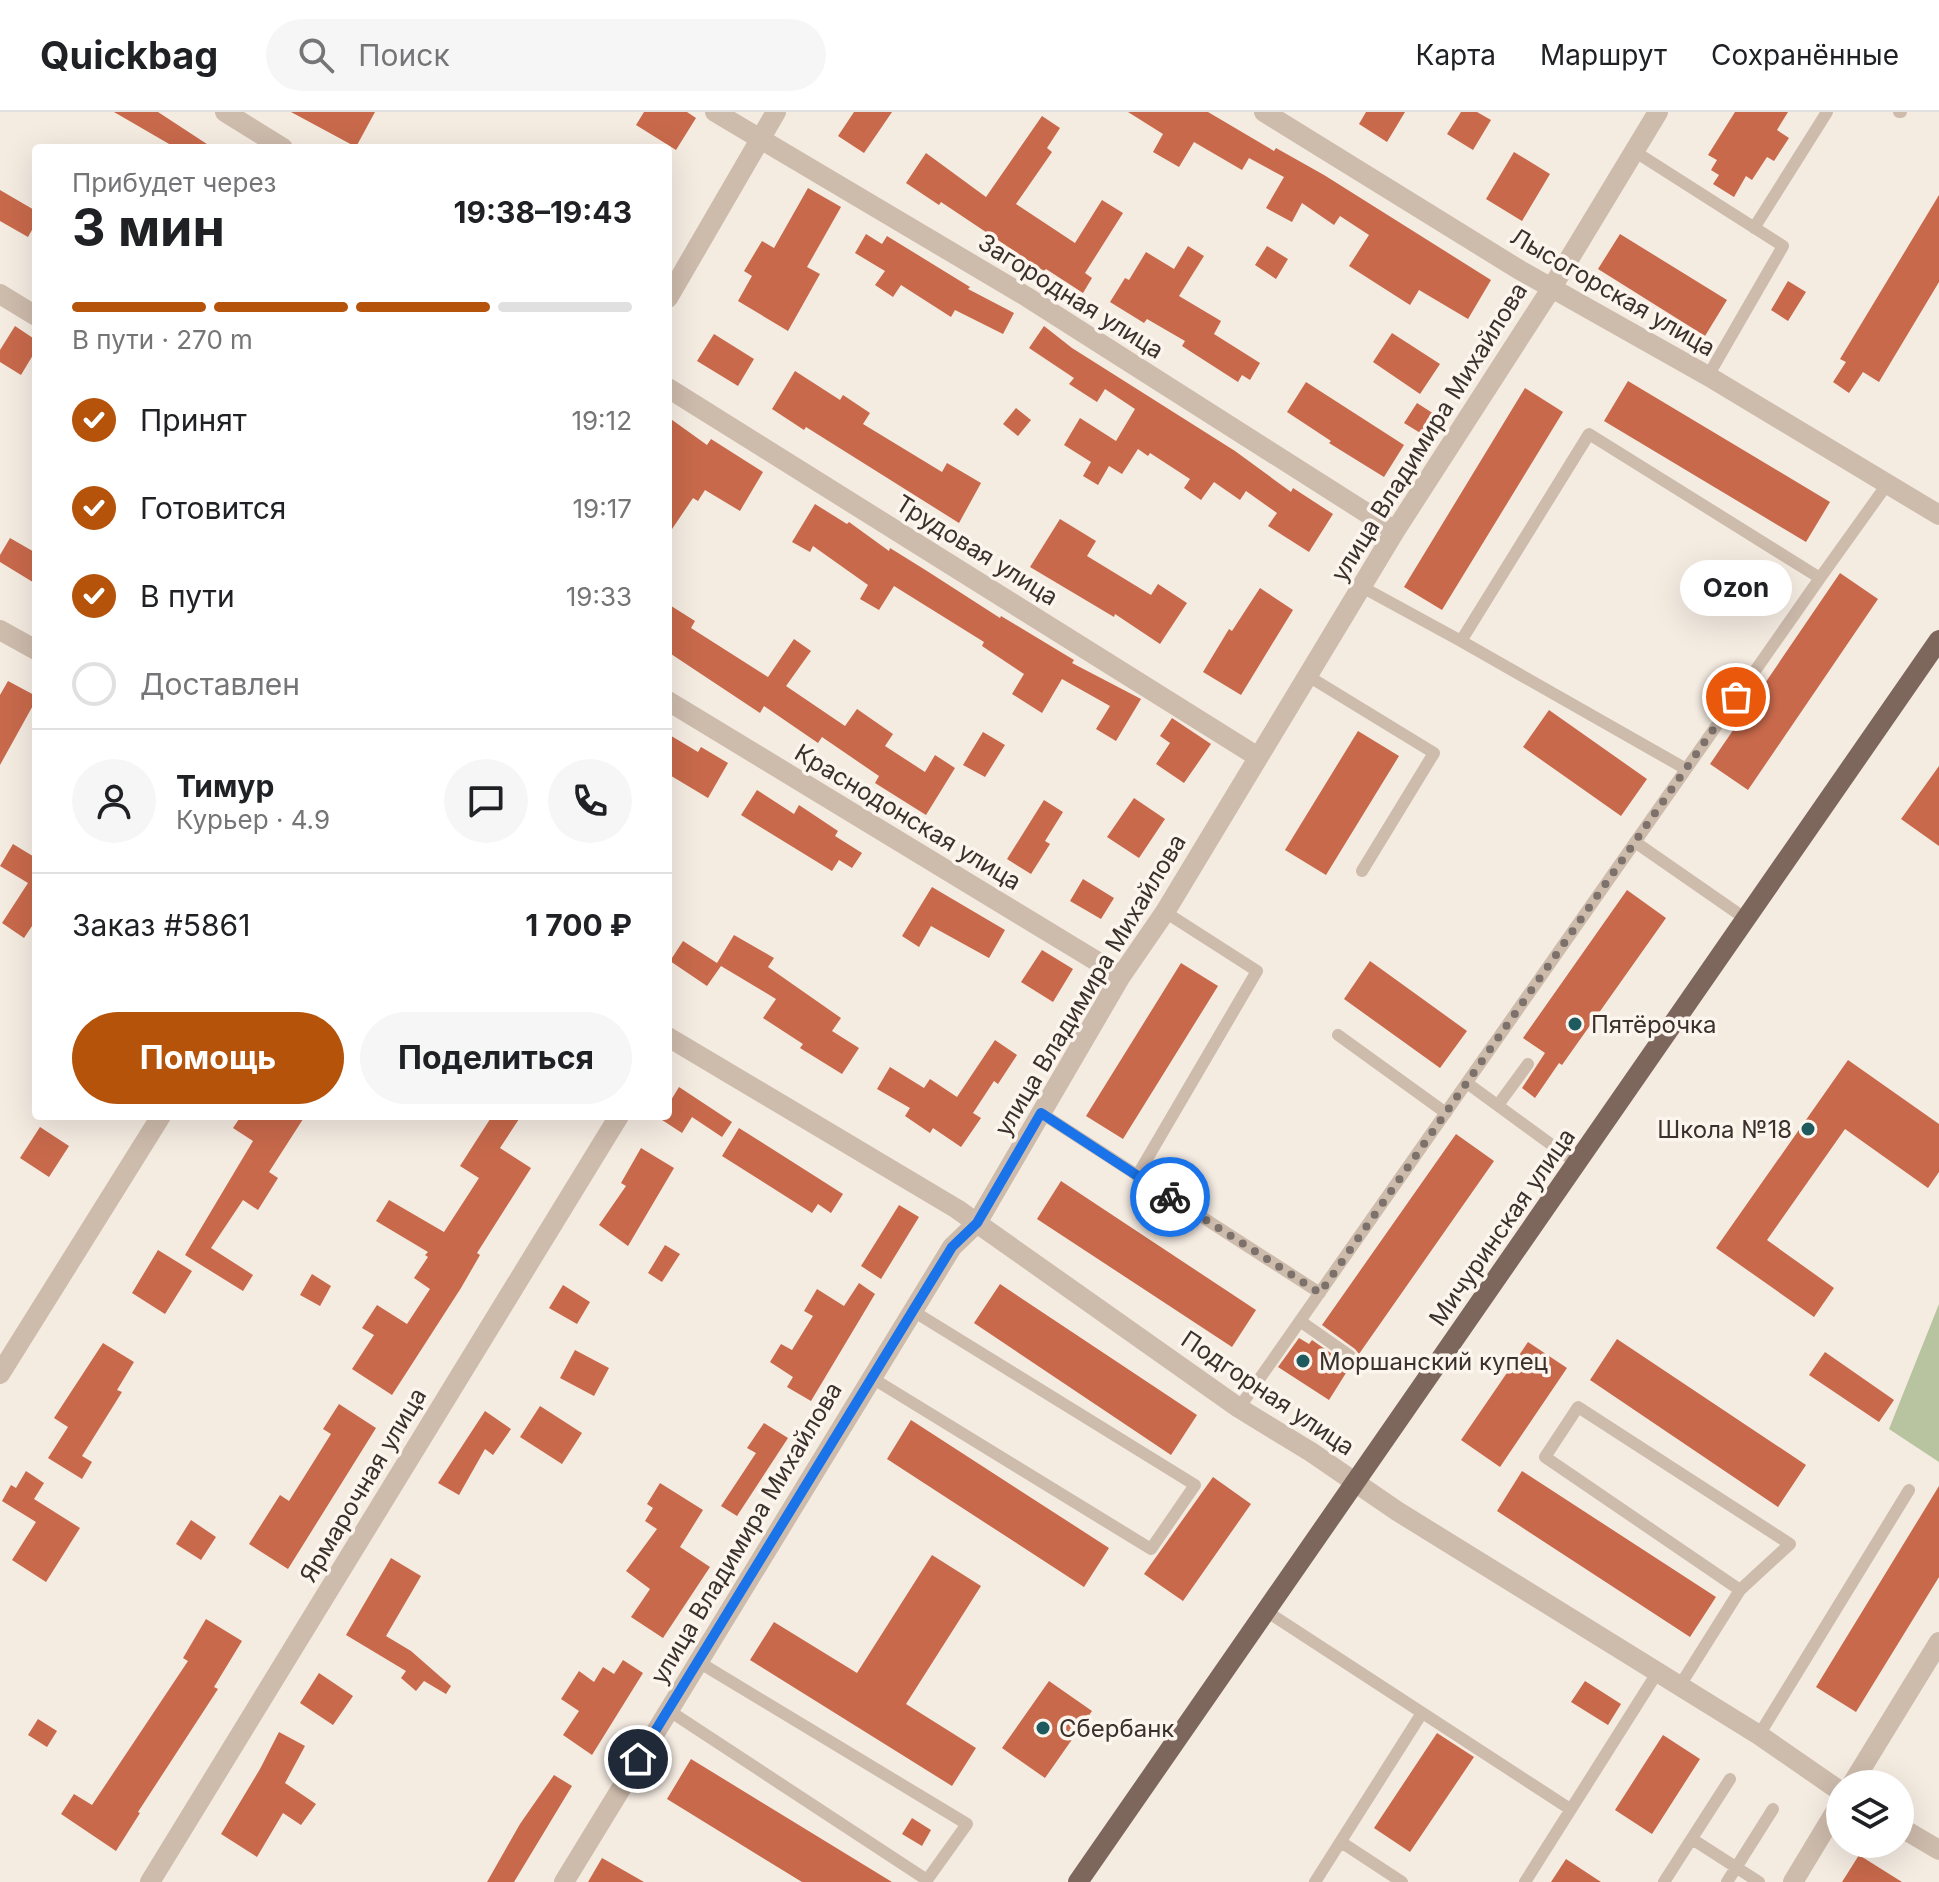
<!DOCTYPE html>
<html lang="ru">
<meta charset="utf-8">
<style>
body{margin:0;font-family:Inter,sans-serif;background:#f6f6f6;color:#202124;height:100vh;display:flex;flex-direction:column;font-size:30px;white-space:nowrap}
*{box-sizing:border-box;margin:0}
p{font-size:26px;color:#757577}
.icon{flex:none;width:44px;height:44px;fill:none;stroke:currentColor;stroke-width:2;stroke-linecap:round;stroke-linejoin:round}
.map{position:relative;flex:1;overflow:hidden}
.details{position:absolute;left:32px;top:32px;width:640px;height:976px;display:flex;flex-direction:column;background:#fff;border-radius:8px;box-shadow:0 8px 32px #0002}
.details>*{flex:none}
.controls{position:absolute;left:1826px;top:1658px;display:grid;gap:16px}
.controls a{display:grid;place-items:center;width:88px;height:88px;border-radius:50%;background:#fff;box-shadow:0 8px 32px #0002;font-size:40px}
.pin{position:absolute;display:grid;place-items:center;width:68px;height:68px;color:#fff;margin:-34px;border:4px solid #fff;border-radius:50%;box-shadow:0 2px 8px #0007}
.courier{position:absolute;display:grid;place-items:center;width:80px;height:80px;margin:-40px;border:6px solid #1a73e8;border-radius:50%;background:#fff;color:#222;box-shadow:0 2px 10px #0007}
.bubble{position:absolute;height:56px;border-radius:28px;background:#fff;box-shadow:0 8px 32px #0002;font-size:26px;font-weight:700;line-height:56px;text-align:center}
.head em{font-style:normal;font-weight:700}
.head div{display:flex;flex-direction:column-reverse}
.head{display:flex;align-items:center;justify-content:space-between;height:136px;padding:0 40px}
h1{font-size:52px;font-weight:700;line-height:60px}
.bar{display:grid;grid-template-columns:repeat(4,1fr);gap:12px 8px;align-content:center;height:96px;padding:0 40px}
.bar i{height:10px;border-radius:6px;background:#e0e0e0}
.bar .current{background:#b45309}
.bar p{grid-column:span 4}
.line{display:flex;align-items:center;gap:20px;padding:0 40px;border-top:2px solid #e0e0e0}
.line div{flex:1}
.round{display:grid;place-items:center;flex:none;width:84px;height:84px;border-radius:42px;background:#f6f6f6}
ol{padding:0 40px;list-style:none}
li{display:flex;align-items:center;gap:24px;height:88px}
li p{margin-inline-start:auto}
li .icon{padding:8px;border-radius:50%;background:#b45309;color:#fff;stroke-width:4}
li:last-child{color:#757577}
li i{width:44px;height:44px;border:4px solid #e0e0e0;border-radius:50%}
.action{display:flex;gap:16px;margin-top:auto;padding:16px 40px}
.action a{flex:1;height:92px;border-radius:48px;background:#b45309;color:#fff;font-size:32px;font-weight:700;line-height:92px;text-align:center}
.action a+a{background:#f6f6f6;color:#202124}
header{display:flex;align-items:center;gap:48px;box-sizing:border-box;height:112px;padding:0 40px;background:#fff;border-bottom:2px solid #e0e0e0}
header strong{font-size:38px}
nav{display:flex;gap:44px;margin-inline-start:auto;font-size:28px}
.search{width:560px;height:72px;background:#f6f6f6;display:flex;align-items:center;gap:20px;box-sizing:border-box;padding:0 28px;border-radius:44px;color:#757577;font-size:30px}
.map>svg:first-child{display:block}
.green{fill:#b8c4a0}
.building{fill:#c8694b}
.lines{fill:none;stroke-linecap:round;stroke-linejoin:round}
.service{stroke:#cdbbac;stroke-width:12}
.minor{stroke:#cdbbac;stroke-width:20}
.primary{stroke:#7d675c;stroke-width:20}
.done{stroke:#7c716b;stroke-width:8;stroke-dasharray:0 14.4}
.route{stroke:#1a73e8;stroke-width:10}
.poi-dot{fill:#1f5a5e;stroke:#fbf5ee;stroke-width:3}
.labels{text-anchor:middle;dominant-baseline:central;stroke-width:7;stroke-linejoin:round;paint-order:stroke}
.street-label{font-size:24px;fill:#3b302b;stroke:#fbf5ee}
.poi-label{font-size:24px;fill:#3b302b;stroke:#fbf5ee;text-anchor:start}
</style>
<header>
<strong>Quickbag</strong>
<div class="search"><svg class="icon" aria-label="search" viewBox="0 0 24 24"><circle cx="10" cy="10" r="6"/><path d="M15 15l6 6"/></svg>Поиск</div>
<nav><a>Карта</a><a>Маршрут</a><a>Сохранённые</a></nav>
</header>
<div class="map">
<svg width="1939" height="1770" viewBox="0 0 1939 1770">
<rect width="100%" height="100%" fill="#f4ebe1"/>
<path class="green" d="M 1939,1192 L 1939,1350 L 1889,1317 Z"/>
<path class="building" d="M 114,0 L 158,0 L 213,36 L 176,36 Z
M 291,0 L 375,0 L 356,35 Z
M 644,0 L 687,0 L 696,6 L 676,38 L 636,13 Z
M 854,0 L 892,0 L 864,41 L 838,24 Z
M 1128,0 L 1208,0 L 1274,39 L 1276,36 L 1324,63 L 1491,168 L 1468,207 L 1419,178 L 1410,193 L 1349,154 L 1369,123 L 1340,104 L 1334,113 L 1302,91 L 1292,110 L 1266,96 L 1284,65 L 1249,46 L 1242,58 L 1194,30 L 1179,55 L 1153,40 L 1163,22 Z
M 1366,0 L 1405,0 L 1387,30 L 1359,12 Z
M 1461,0 L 1477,0 L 1491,8 L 1473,38 L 1447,22 Z
M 1735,0 L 1788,0 L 1777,18 L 1789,26 L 1774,49 L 1767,45 L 1752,68 L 1746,64 L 1734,85 L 1713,72 L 1719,63 L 1711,58 L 1717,48 L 1708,43 Z
M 1042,4 L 1060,16 L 1047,36 L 1052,40 L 1016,92 L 1075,131 L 1102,88 L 1123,101 L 1085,161 L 1092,166 L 1083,181 L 1046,157 L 1044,159 L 941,90 L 939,93 L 906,71 L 926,41 L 986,85 Z
M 1514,40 L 1550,62 L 1522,109 L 1486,87 Z
M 808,76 L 841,95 L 807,155 L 820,162 L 788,219 L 738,189 L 752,164 L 744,159 L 762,129 L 774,136 Z
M 0,78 L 36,99 L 36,111 L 28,125 L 0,109 Z
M 1939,83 L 1939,170 L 1879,270 L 1863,260 L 1849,281 L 1833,270 L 1846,250 L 1840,247 Z
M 866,122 L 882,132 L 887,124 L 970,175 L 968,177 L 1014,201 L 1003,222 L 955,198 L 951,205 L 901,173 L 893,185 L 875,173 L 885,159 L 855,141 Z
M 1620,122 L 1727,188 L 1705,224 L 1598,157 Z
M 1188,134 L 1204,144 L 1179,184 L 1221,209 L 1214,222 L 1260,251 L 1250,268 L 1242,263 L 1238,270 L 1182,234 L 1185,229 L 1147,207 L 1144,211 L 1110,190 L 1125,166 L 1129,168 L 1146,140 L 1174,157 Z
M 1267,134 L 1288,147 L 1276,167 L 1255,153 Z
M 1788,169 L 1806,180 L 1788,209 L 1771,198 Z
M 15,214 L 36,228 L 36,238 L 21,263 L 0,250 L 0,238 Z
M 1044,214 L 1072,236 L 1235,339 L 1291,380 L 1293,376 L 1333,402 L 1309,440 L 1268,414 L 1277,401 L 1246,379 L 1240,388 L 1214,370 L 1201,388 L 1184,376 L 1190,367 L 1150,341 L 1148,344 L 1138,337 L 1122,362 L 1109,354 L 1098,373 L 1083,364 L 1091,350 L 1064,333 L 1080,306 L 1116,329 L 1135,297 L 1105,277 L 1097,290 L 1069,272 L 1074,266 L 1029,236 Z
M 1392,221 L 1440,252 L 1420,282 L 1373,250 Z
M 714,222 L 754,247 L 738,274 L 697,249 Z
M 795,259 L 840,288 L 843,283 L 870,301 L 863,312 L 942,360 L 947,351 L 981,371 L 959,411 L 806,315 L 804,318 L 772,297 Z
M 1628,269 L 1830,390 L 1806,430 L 1604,309 Z
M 1306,270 L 1404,333 L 1384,365 L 1329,331 L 1331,329 L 1287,300 Z
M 1525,276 L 1563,300 L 1442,498 L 1404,475 Z
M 1417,291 L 1434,302 L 1422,322 L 1404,311 Z
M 1016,296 L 1031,308 L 1018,324 L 1003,312 Z
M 668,305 L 707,333 L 711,327 L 763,360 L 740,399 L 705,378 L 698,389 L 693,386 L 668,423 Z
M 815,392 L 847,412 L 849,410 L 889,439 L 890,436 L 927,459 L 1000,506 L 1001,504 L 1074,548 L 1072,551 L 1141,587 L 1116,629 L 1096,617 L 1110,594 L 1062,567 L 1042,601 L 1012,582 L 1024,562 L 982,534 L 984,530 L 894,474 L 879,498 L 860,487 L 868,473 L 813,434 L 810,440 L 792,430 Z
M 1060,407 L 1096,429 L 1087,444 L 1151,483 L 1158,472 L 1187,491 L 1160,532 L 1115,502 L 1114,505 L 1030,455 Z
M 10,426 L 36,441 L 36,472 L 0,450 L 0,443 Z
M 1840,461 L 1878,487 L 1748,678 L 1710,652 Z
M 1260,476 L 1293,498 L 1241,583 L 1203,560 L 1229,517 L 1232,519 Z
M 668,492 L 695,509 L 691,516 L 768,565 L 794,527 L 811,539 L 786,574 L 845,614 L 857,597 L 893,622 L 885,634 L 925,660 L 935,643 L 955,656 L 926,703 L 875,671 L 879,664 L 822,625 L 818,631 L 764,594 L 760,601 L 668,540 Z
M 8,569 L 36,584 L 36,588 L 0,653 L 0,583 Z
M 1549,598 L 1647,667 L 1621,704 L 1523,635 Z
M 1172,606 L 1211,632 L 1184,671 L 1156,652 L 1170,631 L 1160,624 Z
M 1358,619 L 1399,644 L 1326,763 L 1285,738 Z
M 983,620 L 1005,633 L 985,665 L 963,653 Z
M 668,622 L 698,640 L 701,635 L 728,651 L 708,686 L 668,662 Z
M 1939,654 L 1939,734 L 1901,707 Z
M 757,678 L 794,702 L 799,693 L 838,719 L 835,724 L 862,741 L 852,756 L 839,748 L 832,759 L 741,703 Z
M 1134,686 L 1165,707 L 1139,746 L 1107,725 Z
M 1044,688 L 1063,700 L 1045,729 L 1050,732 L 1031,762 L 1007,747 Z
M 13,732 L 36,746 L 36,808 L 24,826 L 2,811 L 28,771 L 0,754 Z
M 1083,767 L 1114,786 L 1101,807 L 1070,789 Z
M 932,775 L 1005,818 L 989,846 L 931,814 L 919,835 L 902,824 Z
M 1627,778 L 1666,806 L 1562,953 L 1559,951 L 1535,986 L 1522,976 L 1545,941 L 1523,926 Z
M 734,823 L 774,846 L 768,855 L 841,906 L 832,919 L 859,936 L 842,962 L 800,936 L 803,932 L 763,906 L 776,887 L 721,854 L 707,874 L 670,849 L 683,829 L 717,851 Z
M 1042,838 L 1073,857 L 1053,890 L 1021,870 Z
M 1370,849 L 1467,919 L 1440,956 L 1344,887 Z
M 1181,851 L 1218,874 L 1123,1027 L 1086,1004 Z
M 995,928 L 1017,943 L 998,972 L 994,969 L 973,1001 L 981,1006 L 961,1035 L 933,1016 L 930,1021 L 905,1004 L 910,996 L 877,977 L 890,955 L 924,976 L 930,967 L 957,985 Z
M 1848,948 L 1939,1012 L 1939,1060 L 1928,1076 L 1845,1017 L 1767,1128 L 1834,1176 L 1814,1205 L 1716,1136 Z
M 679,975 L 732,1010 L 722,1025 L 692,1005 L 682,1021 L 659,1006 L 668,1004 L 668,993 Z
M 241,1004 L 305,1004 L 269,1060 L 278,1066 L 258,1098 L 243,1088 L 211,1136 L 253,1163 L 243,1179 L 185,1143 L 253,1029 L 233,1016 Z
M 492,1004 L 521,1004 L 500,1036 L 531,1056 L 477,1141 L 480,1143 L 461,1176 L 392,1283 L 352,1257 L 374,1223 L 362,1216 L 377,1193 L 407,1212 L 430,1177 L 414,1166 L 428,1145 L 425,1143 L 428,1140 L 376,1109 L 389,1088 L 444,1120 L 479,1066 L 460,1054 Z
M 40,1015 L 69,1034 L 49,1065 L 20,1046 Z
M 739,1016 L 843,1082 L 831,1101 L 818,1092 L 812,1101 L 722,1044 Z
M 1456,1022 L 1494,1049 L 1359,1242 L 1355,1237 L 1322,1213 Z
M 641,1036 L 674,1056 L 628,1134 L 599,1113 L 626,1074 L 621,1071 Z
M 1061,1069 L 1256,1198 L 1232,1235 L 1037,1107 Z
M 899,1093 L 919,1105 L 881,1167 L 861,1154 Z
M 665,1133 L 680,1142 L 662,1170 L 648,1161 Z
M 158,1138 L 192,1159 L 165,1202 L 132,1181 Z
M 312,1162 L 331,1174 L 320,1194 L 300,1183 Z
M 859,1171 L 875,1182 L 811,1289 L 787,1275 L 793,1265 L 770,1250 L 781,1232 L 792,1238 L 813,1204 L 804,1199 L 817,1177 L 844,1194 Z
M 1000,1172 L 1197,1303 L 1171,1343 L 974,1211 Z
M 563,1173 L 590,1190 L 577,1212 L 549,1196 Z
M 1299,1226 L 1309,1232 L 1312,1228 L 1345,1251 L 1351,1253 L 1329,1288 L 1278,1255 Z
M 1617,1227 L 1806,1353 L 1778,1395 L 1590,1268 Z
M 1528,1230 L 1567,1256 L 1500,1355 L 1461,1328 Z
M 103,1231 L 134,1250 L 117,1278 L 122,1280 L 82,1344 L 92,1350 L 82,1367 L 48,1346 L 68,1315 L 54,1306 Z
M 575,1238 L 609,1256 L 594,1284 L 560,1266 Z
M 1825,1240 L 1894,1288 L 1879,1310 L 1809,1263 Z
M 339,1292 L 376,1316 L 288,1457 L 249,1432 L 280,1383 L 289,1389 L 331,1322 L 323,1317 Z
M 540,1294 L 582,1321 L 562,1352 L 520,1325 Z
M 485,1299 L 511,1317 L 493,1343 L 485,1337 L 459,1383 L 438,1371 Z
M 911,1308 L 1109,1436 L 1084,1475 L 887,1347 Z
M 764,1311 L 788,1326 L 737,1404 L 721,1394 L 756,1341 L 747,1336 Z
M 26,1359 L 44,1371 L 34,1387 L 80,1416 L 46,1470 L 12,1448 L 36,1410 L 2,1389 L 11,1373 L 16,1376 Z
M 1522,1359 L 1716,1485 L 1690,1525 L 1497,1399 Z
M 1213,1365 L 1251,1392 L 1183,1489 L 1144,1462 Z
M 660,1371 L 703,1398 L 680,1435 L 710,1455 L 663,1526 L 631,1505 L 650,1477 L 626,1459 L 657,1417 L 645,1409 L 653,1396 L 647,1392 Z
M 1939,1374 L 1939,1465 L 1856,1600 L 1816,1575 Z
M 191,1408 L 216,1425 L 201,1448 L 176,1432 Z
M 932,1443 L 981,1474 L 906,1592 L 976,1636 L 952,1674 L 750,1548 L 774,1510 L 857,1561 Z
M 391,1446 L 421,1464 L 386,1524 L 411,1539 L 451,1574 L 446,1582 L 424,1569 L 416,1579 L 401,1566 L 406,1559 L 346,1523 Z
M 206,1507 L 242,1529 L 214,1575 L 218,1577 L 138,1700 L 140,1701 L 116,1739 L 61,1702 L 74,1682 L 92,1693 L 188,1549 L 183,1546 Z
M 623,1548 L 643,1561 L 592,1643 L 563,1623 L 579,1599 L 561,1587 L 579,1559 L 594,1570 L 603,1555 L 614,1562 Z
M 319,1561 L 353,1584 L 333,1613 L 300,1591 Z
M 1049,1569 L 1092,1599 L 1045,1666 L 1002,1636 Z
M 1585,1569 L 1621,1592 L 1608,1613 L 1571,1590 Z
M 38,1607 L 57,1619 L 47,1635 L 28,1623 Z
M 279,1620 L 305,1634 L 285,1671 L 316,1692 L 301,1713 L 283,1701 L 257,1745 L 221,1722 L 260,1657 Z
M 1437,1621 L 1474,1645 L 1410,1740 L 1374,1716 Z
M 1663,1623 L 1700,1647 L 1652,1722 L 1615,1698 Z
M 691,1647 L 892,1770 L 802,1770 L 667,1687 Z
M 554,1663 L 572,1674 L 514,1770 L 487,1770 L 520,1712 Z
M 912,1706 L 931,1718 L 922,1734 L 902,1722 Z
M 1859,1743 L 1902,1770 L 1842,1770 Z
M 602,1746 L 644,1770 L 588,1770 Z
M 1566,1747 L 1601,1770 L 1551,1770 Z"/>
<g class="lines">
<path class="service" d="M 1899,0 L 1901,0
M 1634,39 L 1783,134 L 1708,264
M 1754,116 L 1827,0
M 1362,475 L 1461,529 L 1589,322 L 1820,466 L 1888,371
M 1461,529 L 1686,657
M 1308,564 L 1434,641 L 1362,759
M 1635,730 L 1746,807
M 1338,923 L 1446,1001
M 1467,971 L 1578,1052
M 1498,993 L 1528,952
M 1041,1001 L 1320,1181
M 1137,1064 L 1257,859 L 1165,800
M 1300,1209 L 1350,1244
M 872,1266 L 1151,1437 L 1195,1373 L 913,1199
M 1239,1296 L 1820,466
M 1266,1499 L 1570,1697
M 1679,1575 L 1740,1478 L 1545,1345 L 1578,1295 L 1790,1432 L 1740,1478
M 668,1598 L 927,1768 L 967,1712 L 697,1549
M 1759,1623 L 1909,1378
M 1692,1727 L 1759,1770
M 1341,1730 L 1402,1770
M 1315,1770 L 1422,1601
M 1525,1770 L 1657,1561
M 1664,1770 L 1730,1667
M 1727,1770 L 1773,1697"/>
<path class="minor" d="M 225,0 L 283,36
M 715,0 L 1027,185 L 1395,419
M 1264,0 L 1518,157 L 1708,264 L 1939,403
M 0,182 L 36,204
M 668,186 L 776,0
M 668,276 L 1258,645
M 0,518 L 36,538
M 668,589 L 1121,864
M 668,925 L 957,1097 L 1239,1296 L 1311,1340 L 1397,1399 L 1759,1623 L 1840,1679
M 0,1262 L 161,1004
M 1852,1672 L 1939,1530
M 1900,1715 L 1939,1738
M 150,1770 L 619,1004
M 564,1770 L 952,1135 L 977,1111 L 1121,864 L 1165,800 L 1395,419 L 1551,177 L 1658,0
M 1793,1770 L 1840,1692"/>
<path class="primary" d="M 1078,1770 L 1939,528"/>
</g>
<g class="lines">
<path class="done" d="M 1170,1085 L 1320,1181 L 1736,585"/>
<path class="route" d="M 638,1647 L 952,1135 L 977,1111 L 1041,1001 L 1170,1085"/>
</g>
<g class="poi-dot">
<circle cx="1575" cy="912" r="8"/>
<circle cx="1808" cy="1017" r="8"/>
<circle cx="1303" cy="1249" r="8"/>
<circle cx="1043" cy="1616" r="8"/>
</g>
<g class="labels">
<g class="street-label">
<text transform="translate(1613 180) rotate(30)">Лысогорская улица</text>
<text transform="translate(1071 184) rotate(32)">Загородная улица</text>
<text transform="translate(1429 320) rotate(-58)">улица Владимира Михайлова</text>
<text transform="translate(977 438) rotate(32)">Трудовая улица</text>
<text transform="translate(908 705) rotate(31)">Краснодонская улица</text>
<text transform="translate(1090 873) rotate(-59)">улица Владимира Михайлова</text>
<text transform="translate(1502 1115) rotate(-55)">Мичуринская улица</text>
<text transform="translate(1268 1281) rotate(34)">Подгорная улица</text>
<text transform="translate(363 1373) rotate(-59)">Ярмарочная улица</text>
<text transform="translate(746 1421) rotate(-59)">улица Владимира Михайлова</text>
</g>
<g class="poi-label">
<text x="1591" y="912">Пятёрочка</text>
<text x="1792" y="1017" text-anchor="end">Школа №18</text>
<text x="1319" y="1249">Моршанский купец</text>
<text x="1059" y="1616">Сбербанк</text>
</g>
</g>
</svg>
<div class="controls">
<a><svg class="icon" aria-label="layers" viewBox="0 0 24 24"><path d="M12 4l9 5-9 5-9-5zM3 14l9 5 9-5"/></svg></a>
</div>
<div class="pin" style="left:1736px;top:585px;background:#ea580c"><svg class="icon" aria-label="bag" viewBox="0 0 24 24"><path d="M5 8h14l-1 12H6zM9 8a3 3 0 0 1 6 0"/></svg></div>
<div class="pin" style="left:638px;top:1647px;background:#1f2937"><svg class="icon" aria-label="home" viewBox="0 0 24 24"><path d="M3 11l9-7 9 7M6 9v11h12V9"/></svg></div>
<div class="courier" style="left:1170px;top:1085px"><svg class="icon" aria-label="bike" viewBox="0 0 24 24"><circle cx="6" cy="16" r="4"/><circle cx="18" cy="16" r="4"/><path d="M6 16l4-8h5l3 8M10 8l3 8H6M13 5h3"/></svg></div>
<div class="bubble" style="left:1680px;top:448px;width:112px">Ozon</div>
<section class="details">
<div class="head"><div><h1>3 мин</h1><p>Прибудет через</p></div><em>19:38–19:43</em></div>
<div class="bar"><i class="current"></i><i class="current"></i><i class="current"></i><i></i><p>В пути · 270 m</p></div>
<ol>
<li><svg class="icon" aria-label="check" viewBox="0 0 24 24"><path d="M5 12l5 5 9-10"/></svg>Принят<p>19:12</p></li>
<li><svg class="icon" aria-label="check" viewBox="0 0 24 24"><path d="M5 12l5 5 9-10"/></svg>Готовится<p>19:17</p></li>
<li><svg class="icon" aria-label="check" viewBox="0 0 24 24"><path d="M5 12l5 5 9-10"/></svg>В пути<p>19:33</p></li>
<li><i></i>Доставлен</li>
</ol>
<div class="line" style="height:144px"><a class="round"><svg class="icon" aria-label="person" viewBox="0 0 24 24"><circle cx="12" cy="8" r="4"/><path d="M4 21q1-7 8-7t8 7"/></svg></a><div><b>Тимур</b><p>Курьер · 4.9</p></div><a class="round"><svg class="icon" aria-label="chat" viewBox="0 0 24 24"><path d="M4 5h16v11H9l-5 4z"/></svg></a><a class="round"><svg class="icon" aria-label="phone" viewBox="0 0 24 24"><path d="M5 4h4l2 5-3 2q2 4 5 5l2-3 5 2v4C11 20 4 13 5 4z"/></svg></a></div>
<div class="line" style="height:104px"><div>Заказ #5861</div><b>1 700 ₽</b></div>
<div class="action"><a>Помощь</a><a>Поделиться</a></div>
</section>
</div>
